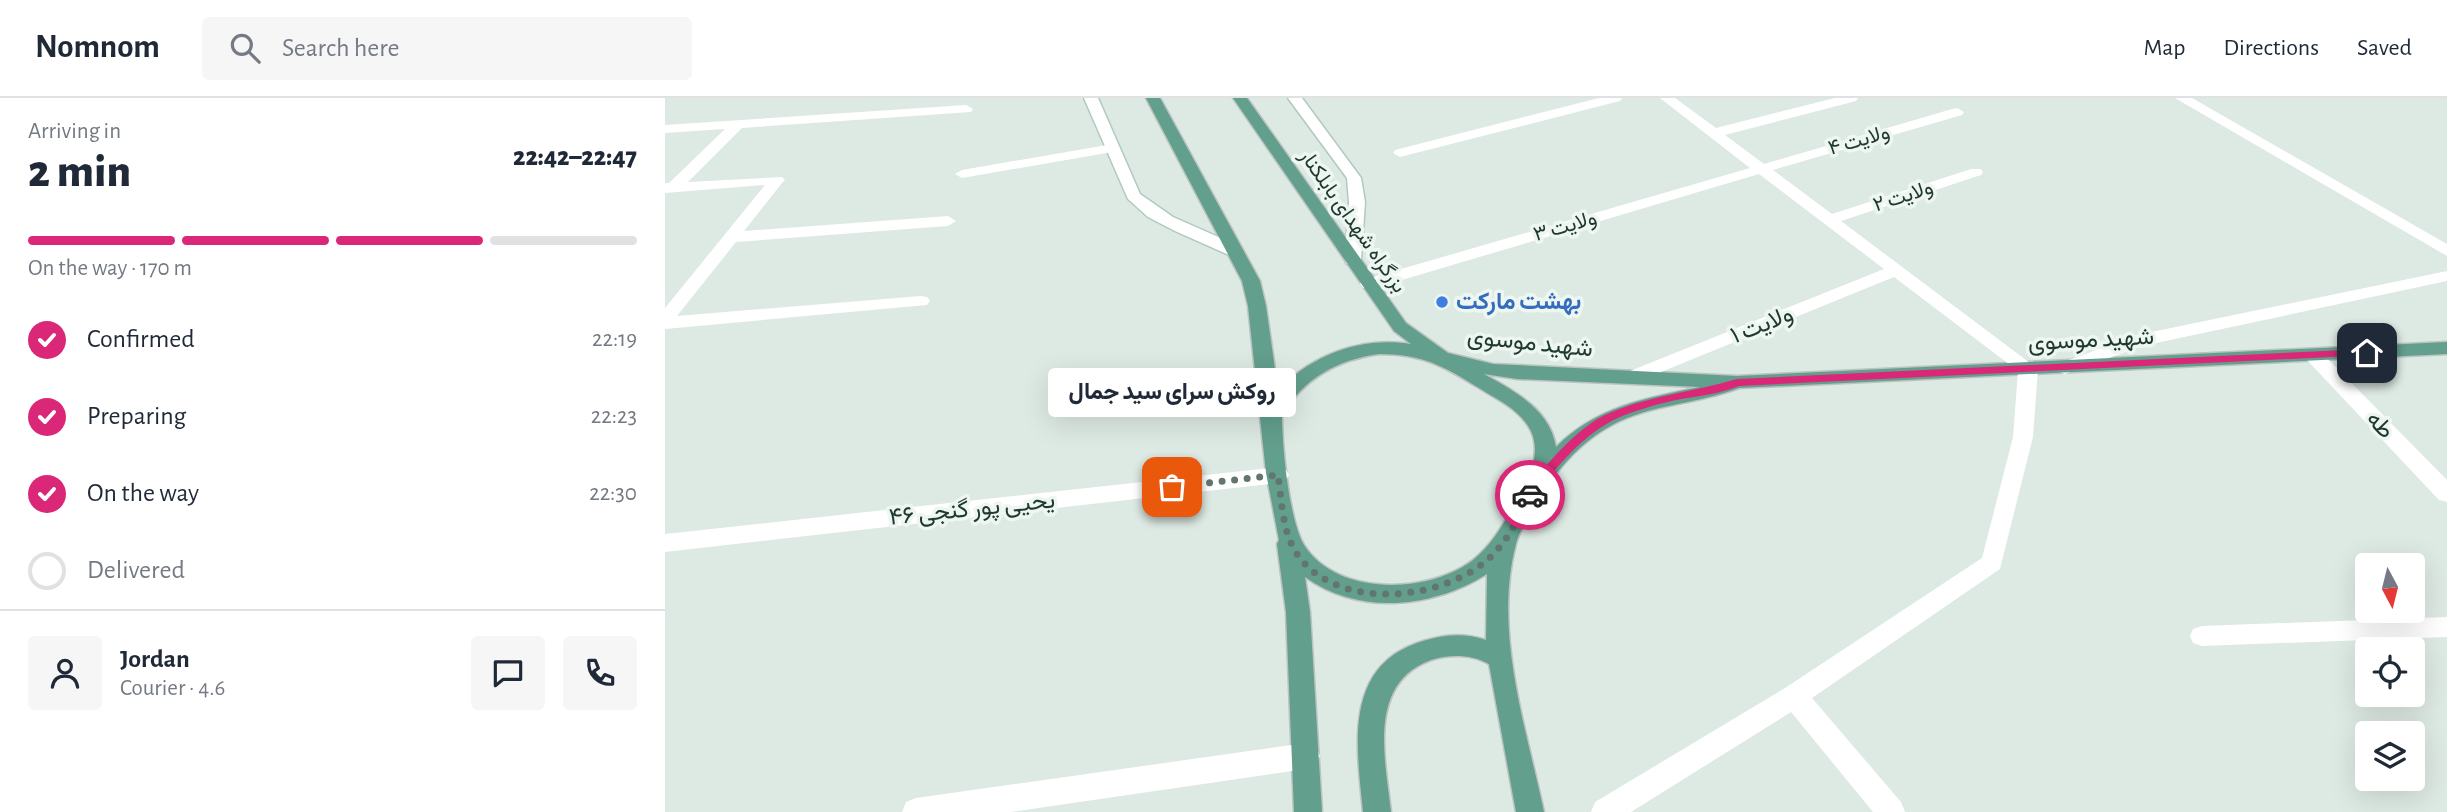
<!DOCTYPE html>
<meta charset="utf-8">
<style>
body{margin:0;font-family:"Alegreya Sans",Vazirmatn,sans-serif;background:#f6f6f7;color:#1f2937;height:100vh;display:flex;flex-direction:column;font-size:26px;white-space:nowrap}
*{box-sizing:border-box;margin:0}
p{font-size:23px;color:#747a83}
.icon{flex:none;width:38px;height:38px;fill:none;stroke:currentColor;stroke-width:2;stroke-linecap:round;stroke-linejoin:round}
.map{position:relative;flex:1;overflow:hidden}
.sheet{display:flex;flex-direction:column;background:#fff;width:665px}
.sheet>*{flex:none}
.needle{width:46px;rotate:173deg}
.fabs{position:absolute;left:1690px;top:455px;display:grid;gap:14px}
.fabs a{display:grid;place-items:center;width:70px;height:70px;border-radius:7px;background:#fff;box-shadow:0 7px 28px #0002;font-size:35px}
.pin{position:absolute;display:grid;place-items:center;width:60px;height:60px;color:#fff;margin:-30px;border-radius:14px;box-shadow:0 4px 10px #0006}
.courier{position:absolute;display:grid;place-items:center;width:70px;height:70px;margin:-35px;border:5px solid #db2777;border-radius:50%;background:#fff;color:#222;box-shadow:0 2px 9px #0007}
.bubble{position:absolute;height:49px;border-radius:7px;background:#fff;box-shadow:0 7px 28px #0002;font-size:23px;font-weight:800;line-height:49px;text-align:center}
.head em{font-style:normal;font-weight:800}
.head div{display:flex;flex-direction:column-reverse}
.head{display:flex;align-items:center;justify-content:space-between;height:119px;padding:0 28px}
h1{font-size:46px;font-weight:800;line-height:52px}
.bar{display:grid;grid-template-columns:repeat(4,1fr);gap:10px 7px;align-content:center;height:84px;padding:0 28px}
.bar i{height:9px;border-radius:5px;background:#e0e1e3}
.bar .current{background:#db2777}
.bar p{grid-column:span 4}
.line{display:flex;align-items:center;gap:18px;padding:0 28px;border-top:2px solid #e0e1e3}
.line div{flex:1}
.round{display:grid;place-items:center;flex:none;width:74px;height:74px;border-radius:7px;background:#f6f6f7}
ol{padding:0 28px;list-style:none}
li{display:flex;align-items:center;gap:21px;height:77px}
li p{margin-inline-start:auto}
li .icon{padding:7px;border-radius:50%;background:#db2777;color:#fff;stroke-width:4}
li:last-child{color:#747a83}
li i{width:38px;height:38px;border:4px solid #e0e1e3;border-radius:50%}
header{display:flex;align-items:center;gap:42px;box-sizing:border-box;height:98px;padding:0 35px;background:#fff;border-bottom:2px solid #e0e1e3}
header strong{font-size:33px}
nav{display:flex;gap:38px;margin-inline-start:auto;font-size:24px}
.search{width:490px;height:63px;background:#f6f6f7;display:flex;align-items:center;gap:18px;box-sizing:border-box;padding:0 24px;border-radius:7px;color:#747a83;font-size:26px}
main{display:flex;flex:1;min-height:0}
.map>svg:first-child{display:block}
.lines{fill:none;stroke-linecap:round;stroke-linejoin:round}
.secondary-casing{stroke:#b1c9bf;stroke-width:3}
.primary-casing{stroke:#bcc3c1;stroke-width:3}
.street{fill:#fff;fill-rule:evenodd}
.secondary{fill:#fff;fill-rule:evenodd}
.primary{fill:#629f8c;fill-rule:evenodd}
.route{fill:#db2777}
.done{stroke:#62766f;stroke-width:7;stroke-dasharray:0 12.6}
.shop-dot{fill:#3f7fe0;stroke:#edf6f1;stroke-width:2.5}
.labels{text-anchor:middle;dominant-baseline:central;stroke-width:7;stroke-linejoin:round;paint-order:stroke}
.far-street-label{font-size:21px;fill:#1f3830;stroke:#edf6f1}
.shop-label{font-size:24px;font-weight:bold;fill:#366cbe;stroke:#edf6f1;text-anchor:start}
.street-label{font-size:24px;fill:#1f3830;stroke:#edf6f1}
</style>
<header>
<strong>Nomnom</strong>
<div class="search"><svg class="icon" aria-label="search" viewBox="0 0 24 24"><circle cx="10" cy="10" r="6"/><path d="M15 15l6 6"/></svg>Search here</div>
<nav><a>Map</a><a>Directions</a><a>Saved</a></nav>
</header>
<main>
<section class="sheet">
<div class="head"><div><h1>2 min</h1><p>Arriving in</p></div><em>22:42–22:47</em></div>
<div class="bar"><i class="current"></i><i class="current"></i><i class="current"></i><i></i><p>On the way · 170 m</p></div>
<ol>
<li><svg class="icon" aria-label="check" viewBox="0 0 24 24"><path d="M5 12l5 5 9-10"/></svg>Confirmed<p>22:19</p></li>
<li><svg class="icon" aria-label="check" viewBox="0 0 24 24"><path d="M5 12l5 5 9-10"/></svg>Preparing<p>22:23</p></li>
<li><svg class="icon" aria-label="check" viewBox="0 0 24 24"><path d="M5 12l5 5 9-10"/></svg>On the way<p>22:30</p></li>
<li><i></i>Delivered</li>
</ol>
<div class="line" style="height:126px"><a class="round"><svg class="icon" aria-label="person" viewBox="0 0 24 24"><circle cx="12" cy="8" r="4"/><path d="M4 21q1-7 8-7t8 7"/></svg></a><div><b>Jordan</b><p>Courier · 4.6</p></div><a class="round"><svg class="icon" aria-label="chat" viewBox="0 0 24 24"><path d="M4 5h16v11H9l-5 4z"/></svg></a><a class="round"><svg class="icon" aria-label="phone" viewBox="0 0 24 24"><path d="M5 4h4l2 5-3 2q2 4 5 5l2-3 5 2v4C11 20 4 13 5 4z"/></svg></a></div>
</section>
<div class="map">
<svg width="1782" height="714" viewBox="0 0 1782 714">
<rect width="100%" height="100%" fill="#dde9e3"/>
<g class="lines">
<defs>
<path id="secondary" d="M 419,0 L 433,0 L 475,96 L 508,119 L 576,149 L 578,153 L 576,157 L 564,157 L 510,133 L 483,119 L 463,101 Z
M 623,0 L 637,0 L 696,80 L 700,104 L 696,162 L 694,166 L 682,166 L 680,162 L 684,104 L 682,80 Z"/>
<path id="primary" d="M 481,0 L 495,0 L 595,183 L 601,208 L 613,292 C 647,257 696,238 746,246 L 729,233 L 568,0 L 582,0 L 741,225 L 783,255 L 828,266 L 1072,278 L 1782,244 L 1782,256 L 1074,290 C 1033,306 986,306 947,327 C 917,343 893,370 876,398 C 868,412 855,430 851,446 C 828,533 861,629 879,714 L 851,714 L 824,566 C 807,556 784,556 766,562 C 702,585 720,661 726,714 L 698,714 C 692,651 678,571 752,545 C 776,537 796,534 821,542 L 822,476 C 768,510 695,518 640,479 L 645,514 L 657,714 L 629,714 L 621,514 L 612,446 L 614,442 L 601,375 L 583,208 L 577,183 ZM 714,256 C 762,256 783,271 822,295 C 838,304 857,315 866,333 C 876,355 865,378 854,398 C 841,421 829,445 808,462 C 764,496 672,499 639,447 C 624,422 617,347 617,317 C 639,280 672,262 714,256 ZM 819,276 L 852,281 L 1035,289 C 981,300 931,309 891,349 C 885,311 849,293 819,276 Z"/>
</defs>
<use href="#secondary" class="secondary-casing"/>
<use href="#primary" class="primary-casing"/>
<path class="street" d="M 934,0 L 957,0 L 955,3 L 735,59 L 728,55 L 730,52 Z
M 995,0 L 1010,0 L 1051,30 L 1170,0 L 1193,0 L 1191,3 L 1060,37 L 1099,66 L 1287,11 L 1292,10 L 1299,14 L 1297,17 L 1108,72 L 1167,116 L 1306,71 L 1316,71 L 1318,74 L 1316,77 L 1176,123 L 1373,271 L 1368,339 L 1335,471 L 1147,600 L 1236,704 L 1240,714 L 1208,714 L 1126,614 L 966,714 L 926,714 L 930,704 L 1120,590 L 1317,460 L 1348,339 L 1353,273 L 1229,179 L 969,285 L 955,285 L 952,281 L 955,277 L 1219,171 L 1094,76 L 710,190 L 698,190 L 695,186 L 698,182 L 1085,70 Z
M 1510,0 L 1527,0 L 1782,146 L 1782,158 Z
M 301,7 L 308,11 L 306,14 L 77,30 L 23,84 L 117,79 L 120,82 L 117,85 L 79,133 L 283,118 L 291,123 L 283,128 L 71,144 L 12,218 L 256,198 L 262,199 L 265,203 L 262,207 L 0,231 L 0,210 L 100,87 L 0,95 L 0,85 L 4,85 L 60,31 L 0,35 L 0,27 Z
M 448,46 L 455,50 L 453,53 L 297,80 L 290,76 L 297,72 Z
M 1782,173 L 1782,183 L 1477,248 L 1400,276 L 1393,274 L 1390,270 L 1393,266 L 1472,237 Z
M 1648,251 L 1655,253 L 1782,382 L 1782,404 L 1774,402 L 1641,261 L 1639,257 L 1641,253 Z
M 613,369 L 621,372 L 624,377 L 621,382 L 613,385 L 0,454 L 0,436 Z
M 1782,519 L 1782,539 L 1537,548 L 1528,545 L 1525,538 L 1528,531 L 1537,528 Z
M 641,645 L 651,649 L 655,658 L 651,667 L 641,671 L 346,714 L 237,714 L 241,704 L 251,700 Z"/>
<use href="#secondary" class="secondary"/>
<use href="#primary" class="primary"/>
</g>
<path class="route" d="M 1702,251 L 1705,252 L 1705,257 L 1074,288 C 1054,296 1033,298 1011,302 C 993,306 960,315 945,324 C 917,339 885,374 870,400 L 861,400 L 860,397 C 874,372 912,331 938,318 C 980,298 1029,294 1072,281 Z"/>
<g class="lines">
<path class="done" d="M 507,389 L 613,377 C 617,404 617,436 634,459 C 677,516 790,502 832,452 C 846,437 855,415 865,397"/>
</g>
<circle class="shop-dot" cx="777" cy="204" r="7"/>
<g class="labels">
<g class="far-street-label">
<text transform="translate(1194 42) rotate(-16)">ولایت ۴</text>
<text transform="translate(1238 98) rotate(-18)">ولایت ۲</text>
<text transform="translate(688 123) rotate(55)">بزرگراه شهدای بابلکنار</text>
<text transform="translate(900 128) rotate(-16)">ولایت ۳</text>
</g>
<g class="shop-label">
<text x="791" y="204">بهشت مارکت</text>
</g>
<g class="street-label">
<text transform="translate(1097 227) rotate(-22)">ولایت ۱</text>
<text transform="translate(1426 242) rotate(-3)">شهید موسوی</text>
<text transform="translate(865 245) rotate(6)">شهید موسوی</text>
<text transform="translate(1715 327) rotate(46)">طه</text>
<text transform="translate(307 411) rotate(-6)">یحیی پور گنجی ۴۶</text>
</g>
</g>
</svg>
<div class="fabs">
<a><svg class="needle" viewBox="-14 -14 28 28"><path d="M0-13l5 13h-10z" fill="#e53935"/><path d="M0 13l5-13h-10z" fill="#747a83"/></svg></a>
<a><svg class="icon" aria-label="locate" viewBox="0 0 24 24"><circle cx="12" cy="12" r="6"/><path d="M12 2v4M12 18v4M2 12h4M18 12h4"/></svg></a>
<a><svg class="icon" aria-label="layers" viewBox="0 0 24 24"><path d="M12 4l9 5-9 5-9-5zM3 14l9 5 9-5"/></svg></a>
</div>
<div class="pin" style="left:507px;top:389px;background:#ea580c"><svg class="icon" aria-label="bag" viewBox="0 0 24 24"><path d="M5 8h14l-1 12H6zM9 8a3 3 0 0 1 6 0"/></svg></div>
<div class="pin" style="left:1702px;top:255px;background:#1f2937"><svg class="icon" aria-label="home" viewBox="0 0 24 24"><path d="M3 11l9-7 9 7M6 9v11h12V9"/></svg></div>
<div class="courier" style="left:865px;top:397px"><svg class="icon" aria-label="car" viewBox="0 0 24 24"><path d="M5 17H2v-5l4-1 3-4h7l3 4 3 1v5h-3M9 17h6M6 11h13"/><circle cx="7" cy="17" r="2"/><circle cx="17" cy="17" r="2"/></svg></div>
<div class="bubble" style="left:383px;top:270px;width:248px">روکش سرای سید جمال</div>
</div>
</main>
